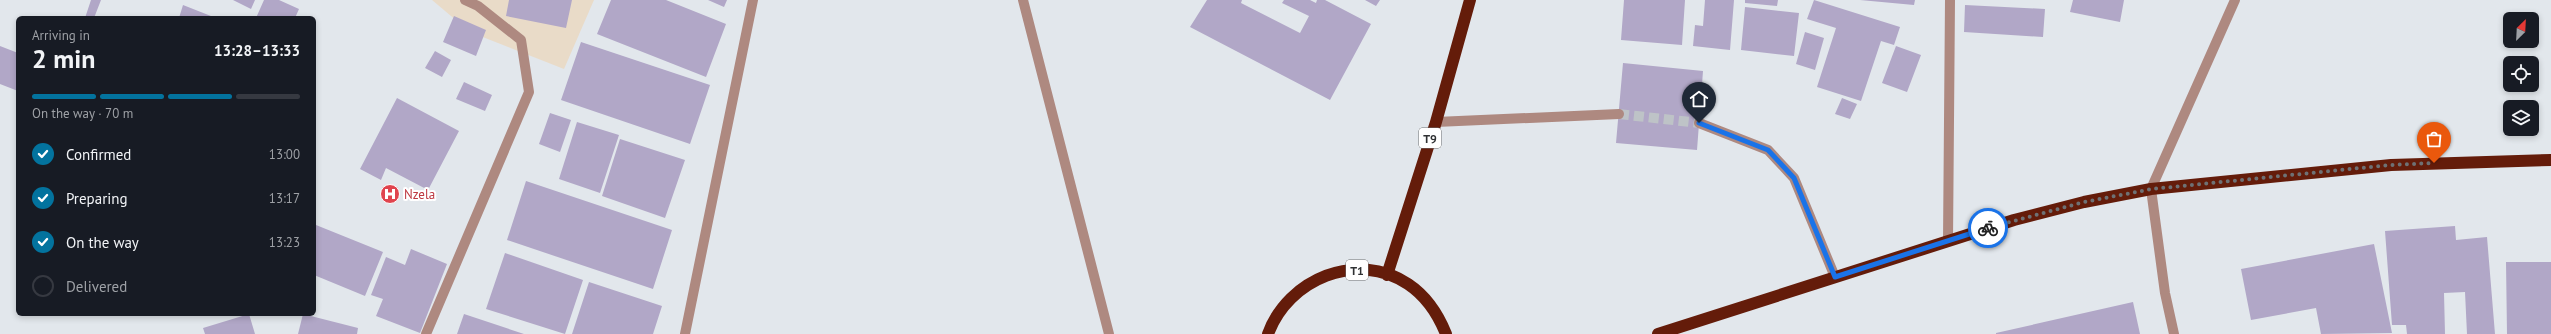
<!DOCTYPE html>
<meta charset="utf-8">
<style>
body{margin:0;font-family:"PT Sans",sans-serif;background:#20242c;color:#f1f3f6;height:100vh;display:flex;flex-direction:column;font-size:15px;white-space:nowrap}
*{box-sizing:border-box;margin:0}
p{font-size:13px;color:#9ea1a6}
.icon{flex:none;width:22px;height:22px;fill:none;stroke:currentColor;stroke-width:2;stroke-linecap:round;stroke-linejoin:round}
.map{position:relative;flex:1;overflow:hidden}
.details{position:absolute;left:16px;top:16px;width:300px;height:300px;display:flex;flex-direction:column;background:#171b24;border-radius:6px;box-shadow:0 2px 6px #0003}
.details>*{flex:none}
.needle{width:26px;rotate:24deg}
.fabs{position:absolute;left:2503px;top:12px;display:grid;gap:8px}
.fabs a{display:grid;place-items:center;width:36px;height:36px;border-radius:6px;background:#171b24;box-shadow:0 2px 6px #0003;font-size:20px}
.pin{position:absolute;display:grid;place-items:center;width:34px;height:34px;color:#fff;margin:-41px -17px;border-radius:50% 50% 50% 0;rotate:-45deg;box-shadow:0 0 4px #0007}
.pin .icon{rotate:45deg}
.courier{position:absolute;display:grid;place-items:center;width:40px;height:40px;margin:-20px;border:3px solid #1a73e8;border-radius:50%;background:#fff;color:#222;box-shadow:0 1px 5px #0007}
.summary em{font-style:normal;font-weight:700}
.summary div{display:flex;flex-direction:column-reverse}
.summary{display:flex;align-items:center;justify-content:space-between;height:68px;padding:0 16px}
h1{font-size:26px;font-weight:700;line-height:30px}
.bar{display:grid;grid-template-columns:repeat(4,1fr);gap:6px 4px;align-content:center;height:48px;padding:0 16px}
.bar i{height:5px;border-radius:3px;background:#363941}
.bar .selected{background:#03739e}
.bar p{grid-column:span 4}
ol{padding:0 16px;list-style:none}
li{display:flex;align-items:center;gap:12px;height:44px}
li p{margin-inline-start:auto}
li .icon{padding:4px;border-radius:50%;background:#03739e;color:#fff;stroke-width:4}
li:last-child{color:#9ea1a6}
li i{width:22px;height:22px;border:2px solid #363941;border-radius:50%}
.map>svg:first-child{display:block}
.commercial{fill:#e9dbc8}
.building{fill:#b1a7c7}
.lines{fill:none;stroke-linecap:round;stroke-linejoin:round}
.minor-tunnel{stroke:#bec3c7;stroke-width:10;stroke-dasharray:10 5;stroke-linecap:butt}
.minor{stroke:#ae8980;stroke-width:10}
.highway{stroke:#641c0a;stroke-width:12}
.done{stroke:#6e7174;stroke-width:4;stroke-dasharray:0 7.2}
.route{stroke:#1a73e8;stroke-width:5}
.labels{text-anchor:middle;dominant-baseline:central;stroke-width:4;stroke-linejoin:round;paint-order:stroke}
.shield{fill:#fff;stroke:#6d6f70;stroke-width:1}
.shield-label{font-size:12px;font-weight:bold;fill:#2f3133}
.health-label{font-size:13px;fill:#be3a42;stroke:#fff;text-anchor:start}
</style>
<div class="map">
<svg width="2551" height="334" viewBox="0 0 2551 334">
<rect width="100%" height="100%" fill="#e2e7ec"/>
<path class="commercial" d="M 432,0 L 594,0 L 564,69 L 470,32 Z"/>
<path class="building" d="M 91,0 L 101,0 L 94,18 L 85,18 Z
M 233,0 L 255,0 L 251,9 Z
M 264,0 L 279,0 L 299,9 L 295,18 L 256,18 Z
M 509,0 L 572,0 L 566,28 L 506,16 Z
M 611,0 L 666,0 L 726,24 L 706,77 L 597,34 Z
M 708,0 L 727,0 L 724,7 Z
M 1207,0 L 1242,0 L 1241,3 L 1300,33 L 1309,16 L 1282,3 L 1284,0 L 1310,0 L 1316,3 L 1317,0 L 1325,0 L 1371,24 L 1330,100 L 1190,27 Z
M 1365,0 L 1380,0 L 1376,6 Z
M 1624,0 L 1685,0 L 1682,45 L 1621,40 Z
M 1705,0 L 1734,0 L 1730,50 L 1693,46 L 1695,25 L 1703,26 Z
M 1745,0 L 1778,0 L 1777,6 L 1745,3 Z
M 1814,0 L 1900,27 L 1894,45 L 1881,41 L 1861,101 L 1817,87 L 1836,28 L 1807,19 Z
M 1860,0 L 1915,0 L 1914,5 Z
M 2073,0 L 2124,0 L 2120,22 L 2070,12 Z
M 183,5 L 216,18 L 179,18 Z
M 1965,5 L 2045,9 L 2043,37 L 1964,32 Z
M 1745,7 L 1799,13 L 1794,56 L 1741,50 Z
M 454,16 L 486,30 L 476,56 L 443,42 Z
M 1805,32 L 1824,38 L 1815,70 L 1796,64 Z
M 581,42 L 710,85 L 690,144 L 561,100 Z
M 0,46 L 18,53 L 18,91 L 0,84 Z
M 1896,46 L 1921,55 L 1907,92 L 1882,83 Z
M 435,51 L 451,60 L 442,77 L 425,68 Z
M 1623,63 L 1703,71 L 1697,150 L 1616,143 Z
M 464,82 L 492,95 L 485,111 L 456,99 Z
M 397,98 L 459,131 L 428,190 L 386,168 L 381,180 L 360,169 Z
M 1842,98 L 1857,104 L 1850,119 L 1835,114 Z
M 550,113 L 571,120 L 560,152 L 539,144 Z
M 577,122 L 619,135 L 600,193 L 559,179 Z
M 620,139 L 685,160 L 665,218 L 602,196 Z
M 526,181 L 672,230 L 653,289 L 507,240 Z
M 316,225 L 383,252 L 365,296 L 314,275 Z
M 2455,226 L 2456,240 L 2487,237 L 2495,334 L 2467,334 L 2465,292 L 2444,293 L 2445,334 L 2407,334 L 2406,325 L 2392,325 L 2385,231 Z
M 2374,244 L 2392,333 L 2321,334 L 2316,308 L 2251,320 L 2241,269 Z
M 411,249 L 447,264 L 420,333 L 376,316 L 383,299 L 371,295 L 386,257 L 405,265 Z
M 505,253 L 583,280 L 565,334 L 486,309 Z
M 2506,262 L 2551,262 L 2551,334 L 2507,334 Z
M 589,282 L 662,306 L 653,334 L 572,334 Z
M 2133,302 L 2140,334 L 1996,334 L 1996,333 Z
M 249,314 L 255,334 L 205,334 L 203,328 Z
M 303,314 L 358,328 L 357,334 L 298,334 Z
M 464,314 L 524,334 L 457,334 Z"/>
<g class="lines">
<path class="minor-tunnel" d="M 1619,114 L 1699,123"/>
<path class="minor" d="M 1023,0 L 1109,334
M 1436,122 L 1619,114
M 1699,123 L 1768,150 L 1794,178 L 1835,277
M 1948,241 L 1950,0
M 426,334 L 529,92 L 521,40 L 478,6 L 465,0
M 685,334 L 753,0
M 2174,334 L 2165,293 L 2151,189 L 2235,0"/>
<path class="highway" d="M 1387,275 L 1436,122 L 1470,0
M 1268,334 C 1288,279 1357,250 1408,284 C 1426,296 1438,314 1446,334
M 1658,334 L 2014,220 L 2084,202 L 2151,189 L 2391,165 L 2551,160"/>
</g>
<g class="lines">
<path class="done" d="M 1988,228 L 2084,202 L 2152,189 L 2390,165 L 2434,163"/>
<path class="route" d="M 1699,123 L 1768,150 L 1794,178 L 1835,277 L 1988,228"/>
</g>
<defs>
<symbol id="hospital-disc" viewBox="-11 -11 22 22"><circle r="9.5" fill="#e0444e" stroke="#fff"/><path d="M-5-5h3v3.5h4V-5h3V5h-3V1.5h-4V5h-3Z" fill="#fff"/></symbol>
</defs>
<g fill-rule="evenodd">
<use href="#hospital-disc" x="379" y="183" width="22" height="22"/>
</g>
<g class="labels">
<g class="shield">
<rect x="1419" y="128" width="22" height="20" rx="3"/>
<rect x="1346" y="260" width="22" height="20" rx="3"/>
</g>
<g class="shield-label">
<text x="1430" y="138">T9</text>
<text x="1357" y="270">T1</text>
</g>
<g class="health-label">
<text x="404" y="194">Nzela</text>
</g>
</g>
</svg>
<div class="fabs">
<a><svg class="needle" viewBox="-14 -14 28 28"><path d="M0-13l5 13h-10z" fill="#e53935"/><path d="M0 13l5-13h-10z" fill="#9ea1a6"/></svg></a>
<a><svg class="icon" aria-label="locate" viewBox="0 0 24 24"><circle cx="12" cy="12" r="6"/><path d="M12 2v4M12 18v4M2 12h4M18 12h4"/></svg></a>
<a><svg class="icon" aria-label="layers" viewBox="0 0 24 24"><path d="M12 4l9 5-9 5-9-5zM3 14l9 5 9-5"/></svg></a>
</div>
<div class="pin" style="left:2434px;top:163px;background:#ea580c"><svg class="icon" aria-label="bag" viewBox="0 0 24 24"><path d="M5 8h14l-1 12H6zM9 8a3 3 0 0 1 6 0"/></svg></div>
<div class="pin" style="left:1699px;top:123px;background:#1f2937"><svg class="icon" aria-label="home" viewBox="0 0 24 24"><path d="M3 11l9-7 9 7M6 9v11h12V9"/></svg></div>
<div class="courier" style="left:1988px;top:228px"><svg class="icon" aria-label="bike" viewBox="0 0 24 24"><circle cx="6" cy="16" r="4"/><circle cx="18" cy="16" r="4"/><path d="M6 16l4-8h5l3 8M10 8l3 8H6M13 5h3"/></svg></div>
<section class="details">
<div class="summary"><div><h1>2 min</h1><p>Arriving in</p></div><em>13:28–13:33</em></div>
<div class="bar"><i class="selected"></i><i class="selected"></i><i class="selected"></i><i></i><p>On the way · 70 m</p></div>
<ol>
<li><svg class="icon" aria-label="check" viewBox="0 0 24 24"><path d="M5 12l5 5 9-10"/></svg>Confirmed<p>13:00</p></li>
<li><svg class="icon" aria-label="check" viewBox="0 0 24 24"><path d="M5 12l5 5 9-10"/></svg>Preparing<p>13:17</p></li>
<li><svg class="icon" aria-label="check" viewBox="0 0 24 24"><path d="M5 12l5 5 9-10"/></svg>On the way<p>13:23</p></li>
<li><i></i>Delivered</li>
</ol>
</section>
</div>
